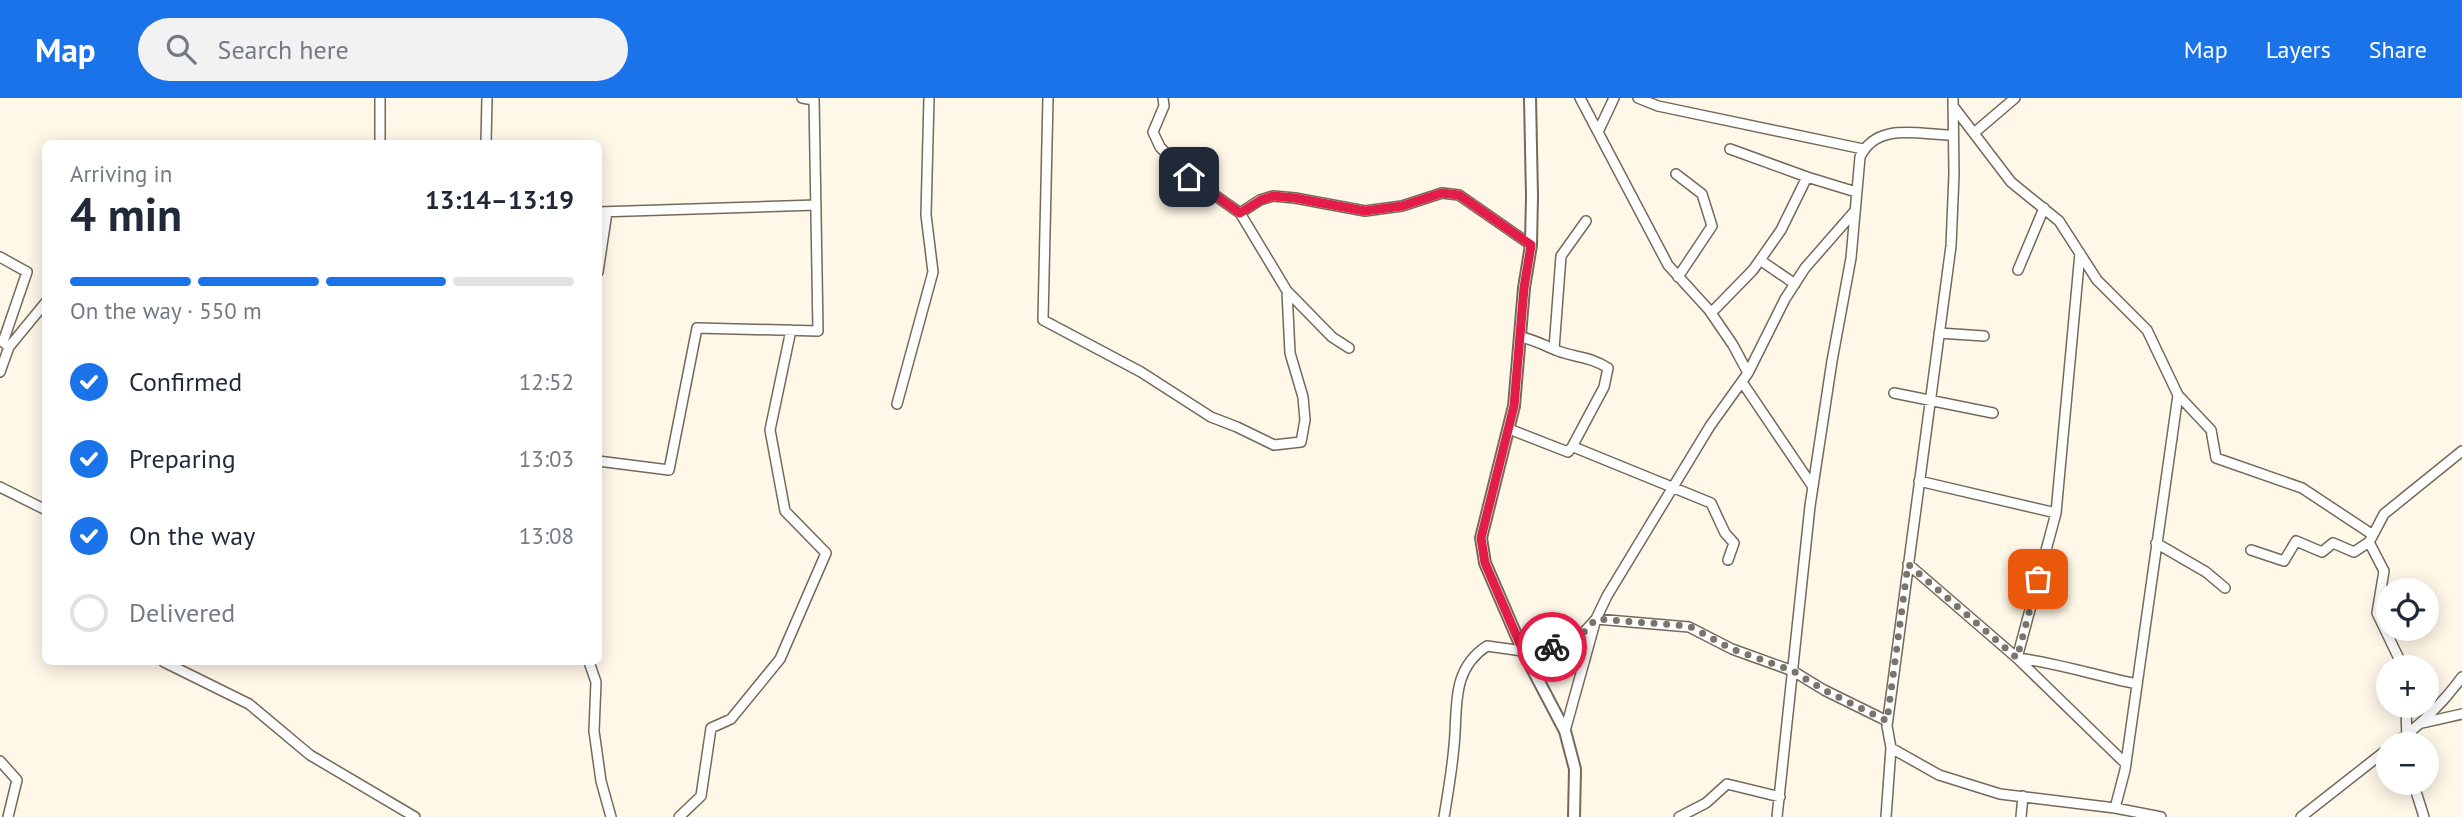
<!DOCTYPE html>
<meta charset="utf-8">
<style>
body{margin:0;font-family:"PT Sans",sans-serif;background:#f2f2f3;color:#1f2937;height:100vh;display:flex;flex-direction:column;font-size:26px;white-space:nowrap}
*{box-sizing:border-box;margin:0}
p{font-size:23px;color:#747a83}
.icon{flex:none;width:38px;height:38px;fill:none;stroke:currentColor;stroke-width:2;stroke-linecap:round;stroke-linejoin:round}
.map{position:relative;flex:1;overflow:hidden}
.sheet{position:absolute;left:42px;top:42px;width:560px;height:525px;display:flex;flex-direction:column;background:#fff;border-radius:10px;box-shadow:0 4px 18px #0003}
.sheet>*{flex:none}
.tools{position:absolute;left:2376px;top:480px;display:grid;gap:14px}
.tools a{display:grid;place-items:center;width:63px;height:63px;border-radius:50%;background:#fff;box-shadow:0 4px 18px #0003;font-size:35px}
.pin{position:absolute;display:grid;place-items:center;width:60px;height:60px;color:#fff;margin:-30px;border-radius:14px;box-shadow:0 4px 10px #0006}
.courier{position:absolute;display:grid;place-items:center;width:70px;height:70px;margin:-35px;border:5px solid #e11d48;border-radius:50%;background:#fff;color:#222;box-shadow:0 2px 9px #0007}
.head em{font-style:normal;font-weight:600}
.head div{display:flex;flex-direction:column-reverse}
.head{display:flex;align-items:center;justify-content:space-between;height:119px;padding:0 28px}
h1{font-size:46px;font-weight:600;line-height:52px}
.bar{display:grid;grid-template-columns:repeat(4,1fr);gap:10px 7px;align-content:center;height:84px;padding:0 28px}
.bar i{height:9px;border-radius:5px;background:#e0e1e3}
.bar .current{background:#1a73e8}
.bar p{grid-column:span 4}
ol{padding:0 28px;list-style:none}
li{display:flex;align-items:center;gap:21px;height:77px}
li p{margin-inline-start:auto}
li .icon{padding:7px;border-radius:50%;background:#1a73e8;color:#fff;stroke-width:4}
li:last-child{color:#747a83}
li i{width:38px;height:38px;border:4px solid #e0e1e3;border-radius:50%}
header{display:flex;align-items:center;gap:42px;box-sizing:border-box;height:98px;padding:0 35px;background:#1a73e8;color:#fff}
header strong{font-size:33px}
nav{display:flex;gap:38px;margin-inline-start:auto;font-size:24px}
.search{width:490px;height:63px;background:#f2f2f3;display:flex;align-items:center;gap:18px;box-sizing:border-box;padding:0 24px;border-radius:38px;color:#747a83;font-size:26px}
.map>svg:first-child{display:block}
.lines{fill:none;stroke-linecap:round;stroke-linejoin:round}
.minor-casing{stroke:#736a5a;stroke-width:12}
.tertiary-casing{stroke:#736a5a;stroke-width:14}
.minor{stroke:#fff;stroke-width:9}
.tertiary{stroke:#fff;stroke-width:10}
.done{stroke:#7a746b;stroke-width:7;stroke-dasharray:0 12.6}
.route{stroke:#e11d48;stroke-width:9}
</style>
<header>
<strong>Map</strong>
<div class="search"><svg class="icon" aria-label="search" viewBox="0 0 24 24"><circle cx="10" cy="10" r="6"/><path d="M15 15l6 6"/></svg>Search here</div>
<nav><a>Map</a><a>Layers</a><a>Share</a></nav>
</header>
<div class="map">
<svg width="2462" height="719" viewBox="0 0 2462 719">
<rect width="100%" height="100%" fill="#fff7e8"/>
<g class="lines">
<defs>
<path id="minor" d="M 802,0 L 814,2
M 1048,0 L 1043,222 L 1141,274 L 1211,319 L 1237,329 L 1274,347 L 1301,344 L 1305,322 L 1303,299 L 1290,255 L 1287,193
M 1163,0 L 1164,8 L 1153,34 L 1160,49 L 1189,79 L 1240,115 L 1287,193 L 1332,239 L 1349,250
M 1580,0 L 1668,167 L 1709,212 L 1733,247 L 1748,275
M 1638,0 L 1658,8 L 1863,51
M 1953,8 L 2011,84 L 2059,123 L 2097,182 L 2147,232 L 2178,297 L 2211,332 L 2216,360 L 2302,390 L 2373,437 L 2384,416 L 2462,353
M 1598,34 L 1614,0
M 1974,35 L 2015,0
M 380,46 L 380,0
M 486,46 L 487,0
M 1730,51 L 1807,79
M 1676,76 L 1702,96 L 1712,128 L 1678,179
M 598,114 L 816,107
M 1240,115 L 1260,102 L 1273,98 L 1295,100 L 1365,113 L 1402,108 L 1442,95 L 1459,97 L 1531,147
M 0,159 L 27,174 L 3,244 L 9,249
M 1760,162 L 1795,186
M 2018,172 L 2044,110
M 598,174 L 607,114
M 1711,215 L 1753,172 L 1781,132 L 1807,79 L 1856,94
M 1939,235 L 1984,238
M 1520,239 C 1534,241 1545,248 1558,253 C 1577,260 1589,258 1608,270 L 1604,289 L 1572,349
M 1554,251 L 1561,158 L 1586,123
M 0,274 L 9,249 L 46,204
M 1742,284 L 1813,389
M 1894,295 L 1993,315
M 897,306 L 933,174 L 926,117 L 929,0
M 1509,331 L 1568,354 L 1572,349 L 1576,350 L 1711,405 L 1725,435 L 1734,445 L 1728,462
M 598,363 L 669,372 L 697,230 L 818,233 L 814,0
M 1919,383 L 2056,415 L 2080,155
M 0,389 L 46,412
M 2056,415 L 2017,560 C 2058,565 2097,578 2137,586
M 2373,437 L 2369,444 L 2384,473 L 2377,515 L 2403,569
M 2156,445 L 2206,474 L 2225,490
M 2251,452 L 2284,463 L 2296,443 L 2322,454 L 2333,445 L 2354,454 L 2369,444
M 1908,466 L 2017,560 L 2126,666
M 164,564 L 249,606 L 310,657 L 415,719
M 589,564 L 596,584 L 594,633 L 601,683 L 611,719
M 2406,607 L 2407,646
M 2422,625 L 2462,616
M 1565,633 L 1596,521 L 1607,498 L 1710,328 L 1748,275 L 1785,201 L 1805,170 L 1854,114
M 2394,646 C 2421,627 2443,605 2462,579
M 1891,650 L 1939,677 L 2000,696 L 2115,710 L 2125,672 L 2178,297
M 0,663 L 17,682 L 8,719
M 2413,684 L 2424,719
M 2115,710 L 2161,719
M 679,719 L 701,698 L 711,630 L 731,621 L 780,561 L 826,455 L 785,413 L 770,332 L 791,232
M 1444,719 C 1448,695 1452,672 1454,648 C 1458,611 1450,572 1487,548 L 1523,553 L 1573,546 L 1596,521 L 1689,529 L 1732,551 L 1793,573 L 1824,592 L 1887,623
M 1679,719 L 1706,705 L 1727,686 L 1780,699
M 1777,719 L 1810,408 L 1832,263 L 1851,160 L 1860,59 C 1877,23 1920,37 1952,37
M 1886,719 L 1891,650 L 1887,628 L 1951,148 L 1954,76 L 1953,0
M 2021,719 L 2023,698
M 2301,719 L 2389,650"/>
<path id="tertiary" d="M 1530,0 L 1532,98 L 1531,147 L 1524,190 L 1514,308 L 1481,440 L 1485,465 L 1523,553 L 1565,633 L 1575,671 L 1574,719"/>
</defs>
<use href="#minor" class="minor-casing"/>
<use href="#tertiary" class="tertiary-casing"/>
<use href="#minor" class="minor"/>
<use href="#tertiary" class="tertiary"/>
</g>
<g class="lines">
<path class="done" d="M 1552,549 L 1573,546 L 1596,521 L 1689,528 L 1732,551 L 1793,573 L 1824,592 L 1887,623 L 1908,466 L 2017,560 L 2038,481"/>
<path class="route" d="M 1189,79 L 1240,115 L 1261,102 L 1273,98 L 1295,100 L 1365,113 L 1402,108 L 1442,95 L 1459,97 L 1531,147 L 1524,190 L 1514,308 L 1481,440 L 1485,465 L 1523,553 L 1552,549"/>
</g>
</svg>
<div class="tools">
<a><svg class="icon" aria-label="locate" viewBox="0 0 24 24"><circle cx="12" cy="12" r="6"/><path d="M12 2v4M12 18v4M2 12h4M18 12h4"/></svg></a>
<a>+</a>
<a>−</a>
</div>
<div class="pin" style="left:2038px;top:481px;background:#ea580c"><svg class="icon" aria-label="bag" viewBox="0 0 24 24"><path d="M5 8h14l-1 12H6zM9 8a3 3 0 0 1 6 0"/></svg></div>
<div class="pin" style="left:1189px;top:79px;background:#1f2937"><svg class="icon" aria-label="home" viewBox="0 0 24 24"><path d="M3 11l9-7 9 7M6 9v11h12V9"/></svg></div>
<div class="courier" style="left:1552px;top:549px"><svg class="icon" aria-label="bike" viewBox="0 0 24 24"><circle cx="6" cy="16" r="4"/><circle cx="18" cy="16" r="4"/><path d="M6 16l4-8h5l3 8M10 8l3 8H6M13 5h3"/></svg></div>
<section class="sheet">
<div class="head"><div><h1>4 min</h1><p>Arriving in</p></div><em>13:14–13:19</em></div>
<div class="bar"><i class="current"></i><i class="current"></i><i class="current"></i><i></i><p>On the way · 550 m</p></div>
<ol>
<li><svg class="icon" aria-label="check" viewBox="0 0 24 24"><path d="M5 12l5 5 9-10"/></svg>Confirmed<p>12:52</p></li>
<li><svg class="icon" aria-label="check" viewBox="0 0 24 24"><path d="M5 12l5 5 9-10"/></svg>Preparing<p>13:03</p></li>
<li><svg class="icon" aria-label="check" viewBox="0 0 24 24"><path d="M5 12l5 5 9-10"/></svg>On the way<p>13:08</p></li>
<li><i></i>Delivered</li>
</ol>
</section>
</div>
